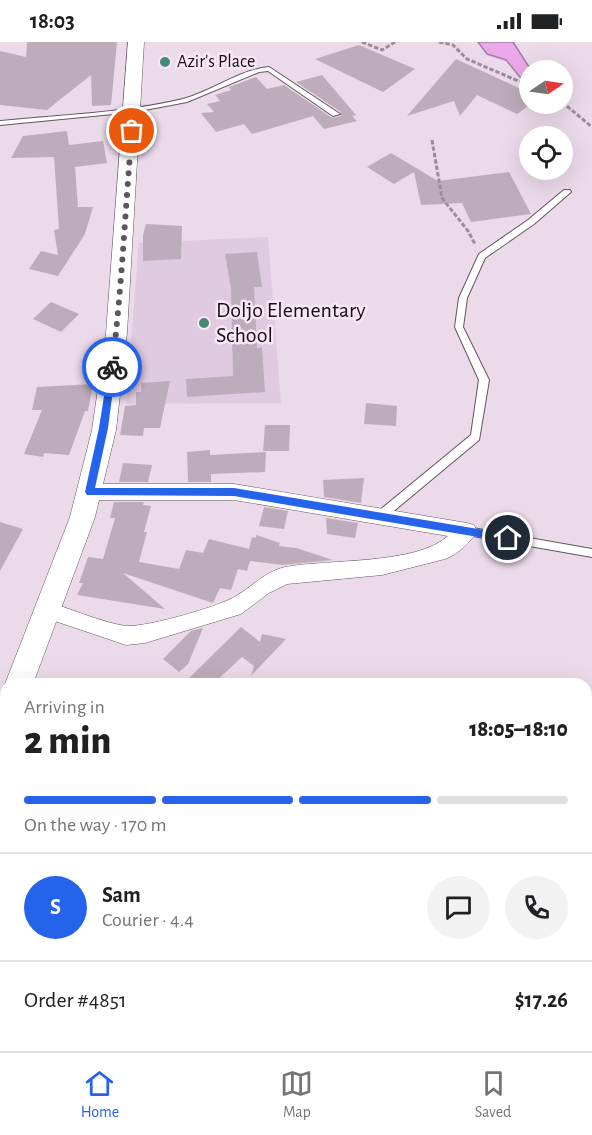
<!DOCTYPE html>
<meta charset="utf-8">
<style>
body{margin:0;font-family:"Alegreya Sans",sans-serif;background:#f2f2f2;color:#202124;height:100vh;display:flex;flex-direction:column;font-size:22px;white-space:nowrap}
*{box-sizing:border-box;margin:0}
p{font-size:20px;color:#757577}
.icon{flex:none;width:33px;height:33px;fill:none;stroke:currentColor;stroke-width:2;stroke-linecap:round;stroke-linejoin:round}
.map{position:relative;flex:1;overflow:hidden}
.drawer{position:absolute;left:0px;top:636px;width:592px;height:374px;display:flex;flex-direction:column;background:#fff;border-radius:18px 18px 0 0;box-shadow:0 6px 24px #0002}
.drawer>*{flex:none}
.needle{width:39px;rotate:77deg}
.controls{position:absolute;left:519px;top:18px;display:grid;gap:12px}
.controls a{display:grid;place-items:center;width:54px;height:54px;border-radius:50%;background:#fff;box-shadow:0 6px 24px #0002;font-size:30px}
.pin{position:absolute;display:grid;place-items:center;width:51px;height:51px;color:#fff;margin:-26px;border:3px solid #fff;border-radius:50%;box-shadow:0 2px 6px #0007}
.courier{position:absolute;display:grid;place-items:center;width:60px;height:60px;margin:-30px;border:4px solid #2563eb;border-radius:50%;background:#fff;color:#222;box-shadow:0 2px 8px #0007}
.summary em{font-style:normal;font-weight:800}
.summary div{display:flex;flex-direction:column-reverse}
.summary{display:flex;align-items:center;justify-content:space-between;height:102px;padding:0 24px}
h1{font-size:39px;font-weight:800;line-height:45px}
.bar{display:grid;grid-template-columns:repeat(4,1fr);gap:9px 6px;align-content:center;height:72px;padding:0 24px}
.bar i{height:8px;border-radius:4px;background:#e0e0e0}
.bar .active{background:#2563eb}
.bar p{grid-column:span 4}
.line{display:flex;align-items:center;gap:15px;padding:0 24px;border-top:2px solid #e0e0e0}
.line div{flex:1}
.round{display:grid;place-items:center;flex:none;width:63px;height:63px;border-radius:32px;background:#f2f2f2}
.status{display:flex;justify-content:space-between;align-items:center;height:42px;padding:0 30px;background:#fff;direction:ltr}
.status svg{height:16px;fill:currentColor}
.tab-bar{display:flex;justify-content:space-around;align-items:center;height:84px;border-top:2px solid #e0e0e0;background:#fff;font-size:16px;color:#757577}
.tab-bar a{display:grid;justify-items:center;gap:3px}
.tab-bar .active{color:#2563eb}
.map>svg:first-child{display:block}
.built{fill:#e0cadf}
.water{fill:#eba8e8;stroke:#aa7aa8;stroke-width:1.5}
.building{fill:#bdadbc}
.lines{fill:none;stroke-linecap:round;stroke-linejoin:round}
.service-casing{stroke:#635562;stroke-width:2}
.minor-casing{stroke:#635562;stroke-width:1}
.tertiary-casing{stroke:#635562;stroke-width:1}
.path{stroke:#9b8e9a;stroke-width:3;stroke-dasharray:4.5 2;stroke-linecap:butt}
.service{fill:#fff;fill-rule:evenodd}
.minor{fill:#fff;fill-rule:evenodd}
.tertiary{fill:#fff;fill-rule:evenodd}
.route{fill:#2563eb}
.done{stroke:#5f555e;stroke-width:6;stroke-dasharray:0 10.8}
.poi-dot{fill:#46897a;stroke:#f8e8f7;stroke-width:2}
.labels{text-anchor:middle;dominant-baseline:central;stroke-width:5;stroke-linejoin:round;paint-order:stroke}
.far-poi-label{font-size:18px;fill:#140e13;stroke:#f8e8f7;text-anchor:start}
.poi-label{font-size:22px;fill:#140e13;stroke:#f8e8f7;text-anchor:start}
</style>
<div class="status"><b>18:03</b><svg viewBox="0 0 49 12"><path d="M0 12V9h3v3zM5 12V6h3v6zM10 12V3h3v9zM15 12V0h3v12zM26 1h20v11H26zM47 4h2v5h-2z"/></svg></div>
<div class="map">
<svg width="592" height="1009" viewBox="0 0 592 1009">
<rect width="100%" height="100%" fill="#ebdaea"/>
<path class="built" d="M 268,195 L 281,361 L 126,362 L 139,201 Z"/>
<path class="water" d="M 478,0 L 513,0 L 531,28 L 529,37 L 520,35 L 506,18 L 487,12 Z"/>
<path class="building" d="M 27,0 L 117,0 L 111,63 L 92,64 L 91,33 L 47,68 L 0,63 L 0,9 L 26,15 Z
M 359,3 L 415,27 L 383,50 L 315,17 Z
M 456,17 L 530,51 L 530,63 L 517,72 L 477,53 L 460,74 L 454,59 L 407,74 Z
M 322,33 L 356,73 L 352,74 L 357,79 L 324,87 L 313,74 L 252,92 L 244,82 L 216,90 L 201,71 L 214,70 L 207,62 L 220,59 L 215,53 L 231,48 L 229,45 L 256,35 L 267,47 L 284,43 L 332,76 L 341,74 L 341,70 L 296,40 Z
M 67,89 L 69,103 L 103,99 L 107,121 L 75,125 L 78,165 L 93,165 L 85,192 L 58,234 L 29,227 L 41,209 L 58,213 L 54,188 L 59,187 L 54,115 L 11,116 L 23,94 Z
M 391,111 L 438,139 L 509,130 L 531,172 L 471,180 L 462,161 L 421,163 L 414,130 L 394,142 L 367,125 Z
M 146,182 L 182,184 L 181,217 L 143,219 L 143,193 Z
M 257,210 L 262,245 L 254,245 L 257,306 L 262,305 L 265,350 L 187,355 L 186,337 L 233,334 L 231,247 L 225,212 Z
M 51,260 L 79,272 L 61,290 L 33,277 Z
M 170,339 L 160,386 L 144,386 L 143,394 L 120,393 L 125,364 L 136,363 L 136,350 L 141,350 L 141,341 Z
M 93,342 L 88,369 L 85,369 L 69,413 L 44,411 L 43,415 L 24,412 L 42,368 L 32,368 L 37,345 Z
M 366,361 L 397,364 L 396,384 L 364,382 Z
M 265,383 L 290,383 L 289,409 L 263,409 Z
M 210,408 L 210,413 L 266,410 L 265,430 L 211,432 L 211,440 L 188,440 L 187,410 Z
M 123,421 L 152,423 L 148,440 L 119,440 Z
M 364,436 L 361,461 L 324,455 L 323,438 Z
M 114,460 L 144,460 L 143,463 L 151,464 L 144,490 L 147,490 L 139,520 L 179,527 L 186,508 L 203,511 L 209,497 L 249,507 L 252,495 L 256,496 L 256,493 L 280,501 L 279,504 L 296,506 L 333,518 L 283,523 L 250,519 L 247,529 L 238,527 L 231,548 L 220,546 L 213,561 L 123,531 L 165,567 L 77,553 L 83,541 L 79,541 L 88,515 L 103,517 L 115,476 L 110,476 Z
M 264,465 L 288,469 L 284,487 L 259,484 Z
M 326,476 L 358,481 L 355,496 L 327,492 Z
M 0,480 L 23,487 L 0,529 Z
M 241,585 L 260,600 L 262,592 L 286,597 L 251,634 L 254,624 L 242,615 L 213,642 L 183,642 Z
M 203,586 L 188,622 L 179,630 L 163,617 L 191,589 Z"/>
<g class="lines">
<defs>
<path id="service" d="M 269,25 L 340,72 L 333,74 L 268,29 L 259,30 L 187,60 L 134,70 L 0,83 L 0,79 C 61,73 124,71 183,57 C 213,49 238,28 269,25 Z
M 564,148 L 570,148 L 571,150 L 534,182 L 485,216 L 467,256 L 463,285 L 489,338 L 479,398 L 383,478 L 375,478 L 374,475 L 375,472 L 471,393 L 479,338 L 455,285 L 459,256 L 479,212 L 528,178 Z
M 467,485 L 592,507 L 592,515 L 467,493 L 463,492 L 462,489 L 463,486 Z
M 0,960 L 6,963 L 6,978 L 0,975 Z
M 51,1004 L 71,1004 L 74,1009 L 53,1009 Z"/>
<path id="minor" d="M 90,442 L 234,442 L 467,481 L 474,483 L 477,489 C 471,500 457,513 445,517 L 382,533 L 287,542 L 269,551 L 241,572 L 145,601 L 126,603 L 40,574 L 37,568 L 40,562 L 47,559 C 64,565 115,585 130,584 C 153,583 205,568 226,559 C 247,551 262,530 285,525 C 328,517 416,523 448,494 L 234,458 L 90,458 L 83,455 L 81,450 L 83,445 Z"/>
<path id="tertiary" d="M 128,0 L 144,0 L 127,291 L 116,388 L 95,475 L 33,642 L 6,642 L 6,644 L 5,642 L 70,475 L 92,388 L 106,291 Z
M 6,663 L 6,703 L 0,706 L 0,665 Z"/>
</defs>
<use href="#service" class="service-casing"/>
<use href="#minor" class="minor-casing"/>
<use href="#tertiary" class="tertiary-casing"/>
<path class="path" d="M 362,0 L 382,8 L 395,0
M 439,0 L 453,3 L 467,17 L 530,44
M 562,60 L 592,85
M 432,98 L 442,156 L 468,189 L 475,202"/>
<use href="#service" class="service"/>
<use href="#minor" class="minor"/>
<use href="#tertiary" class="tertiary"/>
</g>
<path class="route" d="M 109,322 L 116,325 L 108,386 L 95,446 L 234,446 L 508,492 L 513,496 L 508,500 L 234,454 L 87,453 L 85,450 L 99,386 Z"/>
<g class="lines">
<path class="done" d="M 112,325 C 122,246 125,168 132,89"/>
</g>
<g class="poi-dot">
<circle cx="165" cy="20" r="6"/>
<circle cx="204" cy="281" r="6"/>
</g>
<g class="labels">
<g class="far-poi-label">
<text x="177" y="20">Azir's Place</text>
</g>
<g class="poi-label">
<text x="216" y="268">Doljo Elementary<tspan x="216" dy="25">School</tspan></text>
</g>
</g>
</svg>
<div class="controls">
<a><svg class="needle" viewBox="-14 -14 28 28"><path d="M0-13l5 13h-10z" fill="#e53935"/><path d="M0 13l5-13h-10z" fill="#757577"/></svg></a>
<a><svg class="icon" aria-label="locate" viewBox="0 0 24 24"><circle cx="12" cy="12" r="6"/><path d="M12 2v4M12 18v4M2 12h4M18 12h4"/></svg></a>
</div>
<div class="pin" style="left:132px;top:89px;background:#ea580c"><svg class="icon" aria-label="bag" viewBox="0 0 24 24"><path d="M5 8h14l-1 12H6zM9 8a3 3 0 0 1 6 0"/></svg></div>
<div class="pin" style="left:508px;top:496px;background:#1f2937"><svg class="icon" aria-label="home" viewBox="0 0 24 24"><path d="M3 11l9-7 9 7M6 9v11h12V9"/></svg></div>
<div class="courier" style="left:112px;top:325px"><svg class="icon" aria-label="bike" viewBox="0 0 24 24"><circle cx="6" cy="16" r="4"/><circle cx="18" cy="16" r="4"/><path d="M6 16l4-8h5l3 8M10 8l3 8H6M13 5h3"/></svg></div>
<section class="drawer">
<div class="summary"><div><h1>2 min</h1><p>Arriving in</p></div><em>18:05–18:10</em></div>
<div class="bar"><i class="active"></i><i class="active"></i><i class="active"></i><i></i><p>On the way · 170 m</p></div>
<div class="line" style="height:108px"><b class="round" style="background:#2563eb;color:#fff">S</b><div><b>Sam</b><p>Courier · 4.4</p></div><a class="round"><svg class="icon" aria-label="chat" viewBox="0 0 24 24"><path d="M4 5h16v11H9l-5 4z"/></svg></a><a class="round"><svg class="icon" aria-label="phone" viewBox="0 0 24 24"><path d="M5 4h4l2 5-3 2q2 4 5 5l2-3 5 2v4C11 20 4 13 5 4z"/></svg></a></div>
<div class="line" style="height:78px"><div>Order #4851</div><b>$17.26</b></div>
</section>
</div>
<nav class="tab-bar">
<a class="active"><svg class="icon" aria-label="home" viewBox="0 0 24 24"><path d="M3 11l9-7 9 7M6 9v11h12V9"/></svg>Home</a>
<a><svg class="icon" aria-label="map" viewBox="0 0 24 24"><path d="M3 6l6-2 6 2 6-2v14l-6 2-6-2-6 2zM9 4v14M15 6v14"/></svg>Map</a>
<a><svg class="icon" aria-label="saved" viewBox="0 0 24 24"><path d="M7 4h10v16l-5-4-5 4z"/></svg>Saved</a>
</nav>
